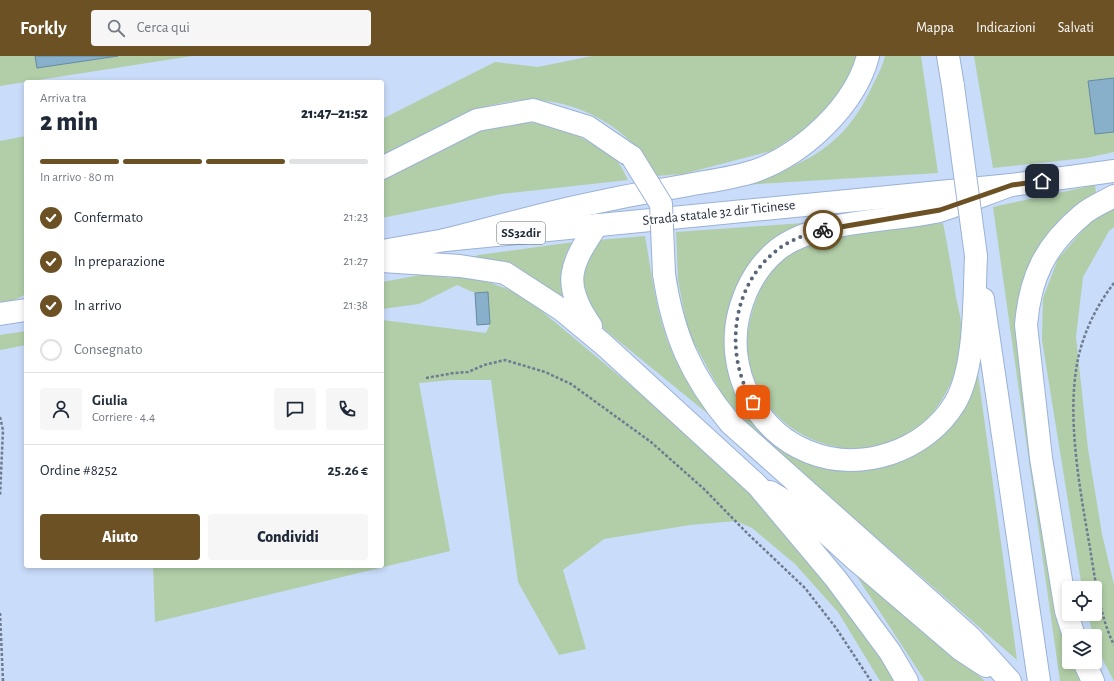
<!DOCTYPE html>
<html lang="it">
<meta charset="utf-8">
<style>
body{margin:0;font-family:"Alegreya Sans",sans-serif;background:#f6f6f7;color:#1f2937;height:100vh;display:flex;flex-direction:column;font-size:15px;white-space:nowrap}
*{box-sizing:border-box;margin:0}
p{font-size:13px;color:#747a83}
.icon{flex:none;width:22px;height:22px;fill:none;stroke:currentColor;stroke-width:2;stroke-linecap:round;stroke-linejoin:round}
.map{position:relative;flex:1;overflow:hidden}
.drawer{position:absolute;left:24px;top:24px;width:360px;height:488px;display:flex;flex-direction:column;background:#fff;border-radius:4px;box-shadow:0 2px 6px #0003}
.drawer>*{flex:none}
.buttons{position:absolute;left:1062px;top:525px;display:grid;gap:8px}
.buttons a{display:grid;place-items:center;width:40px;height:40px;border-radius:4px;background:#fff;box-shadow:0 2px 6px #0003;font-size:20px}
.pin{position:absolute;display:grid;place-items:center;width:34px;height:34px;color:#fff;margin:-17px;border-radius:8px;box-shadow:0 2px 6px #0006}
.courier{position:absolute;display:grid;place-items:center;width:40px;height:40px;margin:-20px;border:3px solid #6c5124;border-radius:50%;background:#fff;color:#222;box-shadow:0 1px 5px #0007}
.headline em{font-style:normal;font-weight:800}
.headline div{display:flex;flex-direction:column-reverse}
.headline{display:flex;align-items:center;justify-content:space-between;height:68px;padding:0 16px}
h1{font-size:26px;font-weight:800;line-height:30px}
.bar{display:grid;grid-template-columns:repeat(4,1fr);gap:6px 4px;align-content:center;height:48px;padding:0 16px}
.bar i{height:5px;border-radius:3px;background:#e0e1e3}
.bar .on{background:#6c5124}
.bar p{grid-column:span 4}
.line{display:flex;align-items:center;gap:10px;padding:0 16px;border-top:1px solid #e0e1e3}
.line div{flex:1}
.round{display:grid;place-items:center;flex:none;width:42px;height:42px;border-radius:4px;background:#f6f6f7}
ol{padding:0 16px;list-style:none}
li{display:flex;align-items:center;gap:12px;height:44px}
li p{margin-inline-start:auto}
li .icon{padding:4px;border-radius:50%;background:#6c5124;color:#fff;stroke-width:4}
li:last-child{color:#747a83}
li i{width:22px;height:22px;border:2px solid #e0e1e3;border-radius:50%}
.primary-button{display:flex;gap:8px;margin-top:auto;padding:8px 16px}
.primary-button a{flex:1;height:46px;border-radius:4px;background:#6c5124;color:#fff;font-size:16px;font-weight:800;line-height:46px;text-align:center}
.primary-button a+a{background:#f6f6f7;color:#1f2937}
header{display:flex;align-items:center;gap:24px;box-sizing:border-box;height:56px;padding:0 20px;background:#6c5124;color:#fff}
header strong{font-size:19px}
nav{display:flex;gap:22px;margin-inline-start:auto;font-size:14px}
.search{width:280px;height:36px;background:#f6f6f7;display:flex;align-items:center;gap:10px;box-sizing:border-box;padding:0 14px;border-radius:4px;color:#747a83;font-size:15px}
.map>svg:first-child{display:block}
.green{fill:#b1cea8}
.building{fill:#89b0ca;stroke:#648aa2}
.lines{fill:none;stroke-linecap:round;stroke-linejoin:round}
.primary-casing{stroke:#9bb2d5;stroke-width:24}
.highway-casing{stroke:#9bb2d5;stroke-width:24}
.path{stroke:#6e7b90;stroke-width:2.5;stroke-dasharray:3 2;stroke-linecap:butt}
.primary{stroke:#fff;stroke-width:22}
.highway{stroke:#fff;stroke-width:22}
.highway-bridge-casing{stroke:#9bb2d5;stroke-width:24;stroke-linecap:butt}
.highway-bridge{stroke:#fff;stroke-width:22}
.done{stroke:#5a6679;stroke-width:4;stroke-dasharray:0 7.2}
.route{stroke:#6c5124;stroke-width:5}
.labels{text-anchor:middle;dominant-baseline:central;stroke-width:3.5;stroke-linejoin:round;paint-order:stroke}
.shield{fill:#fcfcfc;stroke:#616770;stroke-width:1}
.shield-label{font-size:13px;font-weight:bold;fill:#1e2734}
.street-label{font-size:14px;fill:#1e2734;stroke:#fcfcfc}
</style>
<header>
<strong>Forkly</strong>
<div class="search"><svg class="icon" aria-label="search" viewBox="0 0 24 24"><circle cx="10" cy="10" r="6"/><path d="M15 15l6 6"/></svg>Cerca qui</div>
<nav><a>Mappa</a><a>Indicazioni</a><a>Salvati</a></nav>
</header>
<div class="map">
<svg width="1114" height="625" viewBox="0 0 1114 625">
<rect width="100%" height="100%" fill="#c9dcf9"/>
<path class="green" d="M 0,0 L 192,0 L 0,30 Z
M 592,0 L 859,0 L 842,40 L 812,69 L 771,95 L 683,118 L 657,120 C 652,112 647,102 641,95 C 601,54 549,34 493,49 C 453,59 417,85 382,104 L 382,63 L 495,6 L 538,11 Z
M 885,0 L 921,0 L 938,117 L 743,129 C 801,109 840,95 869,37 C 875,24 882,13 885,0 Z
M 974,0 L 1114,0 L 1114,96 L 1086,102 L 993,112 Z
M 512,65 C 544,67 561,70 589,86 C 598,91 608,95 615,103 C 621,108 624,117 628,124 L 501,138 L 382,162 L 382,125 L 471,75 Z
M 26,80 L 26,238 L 0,252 L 0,85 Z
M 1095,129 L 1096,137 L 1068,157 L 1038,191 L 1026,224 L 1069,584 L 1069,606 L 1078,606 L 1087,625 L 1060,625 L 993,151 Z
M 1114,151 L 1114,171 L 1109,175 L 1083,221 L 1076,281 L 1088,393 L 1102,478 L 1114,529 L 1114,625 L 1097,593 L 1095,580 L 1093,580 L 1088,558 L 1095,558 L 1095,532 L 1082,532 L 1042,284 L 1043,242 L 1058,203 L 1087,169 Z
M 817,166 L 765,194 L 747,212 L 734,242 L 726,268 L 768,381 L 889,407 L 978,318 L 1017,604 L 764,384 L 724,342 L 688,276 L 678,224 L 676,176 Z
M 943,167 C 948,191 952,216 956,241 C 958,252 962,265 962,276 C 964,304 946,345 926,364 C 866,422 766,386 748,307 C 744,289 749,264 755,247 C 762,227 774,209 793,197 C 836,172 895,172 943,167 Z
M 645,180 C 652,219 656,259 672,296 C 684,324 706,347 724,371 L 604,273 L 595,263 L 588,251 L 581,217 L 598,184 Z
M 574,186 C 556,204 564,228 568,251 L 472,202 L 478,199 Z
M 426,218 L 450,222 L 461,220 L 491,227 L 513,235 L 538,252 L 660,354 L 762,444 L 826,518 L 898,625 L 880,625 L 838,556 L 795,508 L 752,472 L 736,465 L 690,469 L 604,483 L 563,514 L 586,593 L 559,599 L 518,526 L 491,324 L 451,324 L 419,327 L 450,495 L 155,566 L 153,510 L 382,510 L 382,264 L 486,277 L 490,268 L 488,236 L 475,237 L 457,229 L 419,248 L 382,253 L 382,226 Z
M 26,275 L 26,289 L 0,294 L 0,279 Z
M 856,519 L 985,625 L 925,625 Z"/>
<path class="building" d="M 35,0 L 118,0 L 37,12 Z
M 1114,22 L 1114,76 L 1095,78 L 1088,25 Z
M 488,236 L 490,268 L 477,269 L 475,237 Z"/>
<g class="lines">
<defs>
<path id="primary" d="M 382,195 L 445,184 L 1011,129 L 1114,115
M 0,258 L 26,254"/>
<path id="highway" d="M 948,0 L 953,30
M 382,112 L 477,64 L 533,54 L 588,71 L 632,101
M 445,184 C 498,171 550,155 603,145 C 635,138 667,133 699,127 C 717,124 737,121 755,115 C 803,98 855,50 868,0
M 976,200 C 974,242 976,311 955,347 C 926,395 861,417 809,396 C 755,375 725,313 739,257 C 745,234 757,211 776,195 C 814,163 891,166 939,155 C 963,148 988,137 1011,129
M 382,205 L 460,210 L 505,217 L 562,254 L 603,288 L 758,430 L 836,523 L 890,596 L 907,625
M 664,218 C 673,279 691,320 730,367 L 970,581 L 1010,625
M 983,243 L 1039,625
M 591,270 C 561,227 570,209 597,169
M 770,436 L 802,455 L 857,505 L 960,593 L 986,610
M 1074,580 L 1066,555 L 1041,402 L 1026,269 C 1030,221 1045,190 1082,159 C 1091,151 1104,146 1114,140
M 1084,606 L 1093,625"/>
</defs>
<use href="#primary" class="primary-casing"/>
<use href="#highway" class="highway-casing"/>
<path class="path" d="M 1114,227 C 1097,249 1084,275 1078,303 C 1066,360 1080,434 1090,492 C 1095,523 1100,561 1114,589
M 426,322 L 454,317 L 468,316 L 484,309 L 505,304 L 545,316 L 571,328 L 651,386 L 704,433 L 748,478 L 805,532 L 836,572 L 871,625
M 0,361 L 3,374 L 0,440
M 0,557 L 3,625"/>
<use href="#primary" class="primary"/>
<use href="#highway" class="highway"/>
<defs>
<path id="highway-bridge" d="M 953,30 L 976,200
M 632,101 L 661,148 L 664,218"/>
</defs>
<use href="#highway-bridge" class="highway-bridge-casing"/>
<use href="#highway-bridge" class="highway-bridge"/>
</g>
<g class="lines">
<path class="done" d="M 753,346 C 724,300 731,230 776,195 C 789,184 807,178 823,174"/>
<path class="route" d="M 823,174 L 940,154 L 1012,129 L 1042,125"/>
</g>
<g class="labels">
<rect class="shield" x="497" y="166" width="48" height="22" rx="3"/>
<g class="shield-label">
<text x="521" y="177">SS32dir</text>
</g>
<g class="street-label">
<text transform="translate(719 157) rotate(-6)">Strada statale 32 dir Ticinese</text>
</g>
</g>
</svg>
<div class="buttons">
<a><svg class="icon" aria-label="locate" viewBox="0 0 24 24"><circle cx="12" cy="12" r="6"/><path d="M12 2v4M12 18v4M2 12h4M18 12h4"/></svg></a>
<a><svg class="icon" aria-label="layers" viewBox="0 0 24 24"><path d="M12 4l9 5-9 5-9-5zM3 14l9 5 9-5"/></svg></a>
</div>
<div class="pin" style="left:753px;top:346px;background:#ea580c"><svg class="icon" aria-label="bag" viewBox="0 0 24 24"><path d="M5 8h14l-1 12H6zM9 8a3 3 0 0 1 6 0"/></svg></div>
<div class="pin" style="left:1042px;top:125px;background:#1f2937"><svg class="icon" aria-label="home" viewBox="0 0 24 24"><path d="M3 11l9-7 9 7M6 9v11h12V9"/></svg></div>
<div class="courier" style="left:823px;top:174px"><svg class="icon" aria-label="bike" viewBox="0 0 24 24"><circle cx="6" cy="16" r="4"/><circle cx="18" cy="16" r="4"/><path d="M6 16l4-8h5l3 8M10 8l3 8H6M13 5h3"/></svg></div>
<section class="drawer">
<div class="headline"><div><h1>2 min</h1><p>Arriva tra</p></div><em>21:47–21:52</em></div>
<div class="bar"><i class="on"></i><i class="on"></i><i class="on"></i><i></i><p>In arrivo · 80 m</p></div>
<ol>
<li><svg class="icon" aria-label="check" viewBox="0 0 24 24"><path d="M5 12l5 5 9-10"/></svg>Confermato<p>21:23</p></li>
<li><svg class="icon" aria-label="check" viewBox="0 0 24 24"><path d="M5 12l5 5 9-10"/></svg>In preparazione<p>21:27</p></li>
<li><svg class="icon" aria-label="check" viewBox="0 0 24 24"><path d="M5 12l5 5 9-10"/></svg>In arrivo<p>21:38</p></li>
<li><i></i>Consegnato</li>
</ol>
<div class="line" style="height:72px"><a class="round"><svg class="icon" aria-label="person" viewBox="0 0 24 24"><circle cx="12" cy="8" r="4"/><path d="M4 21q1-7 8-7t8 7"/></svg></a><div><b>Giulia</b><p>Corriere · 4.4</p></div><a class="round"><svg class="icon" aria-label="chat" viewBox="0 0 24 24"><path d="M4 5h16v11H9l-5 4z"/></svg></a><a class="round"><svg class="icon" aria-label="phone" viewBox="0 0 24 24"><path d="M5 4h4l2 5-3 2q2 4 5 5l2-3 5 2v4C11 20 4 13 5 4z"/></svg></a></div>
<div class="line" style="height:52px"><div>Ordine #8252</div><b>25.26 €</b></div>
<div class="primary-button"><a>Aiuto</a><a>Condividi</a></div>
</section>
</div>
